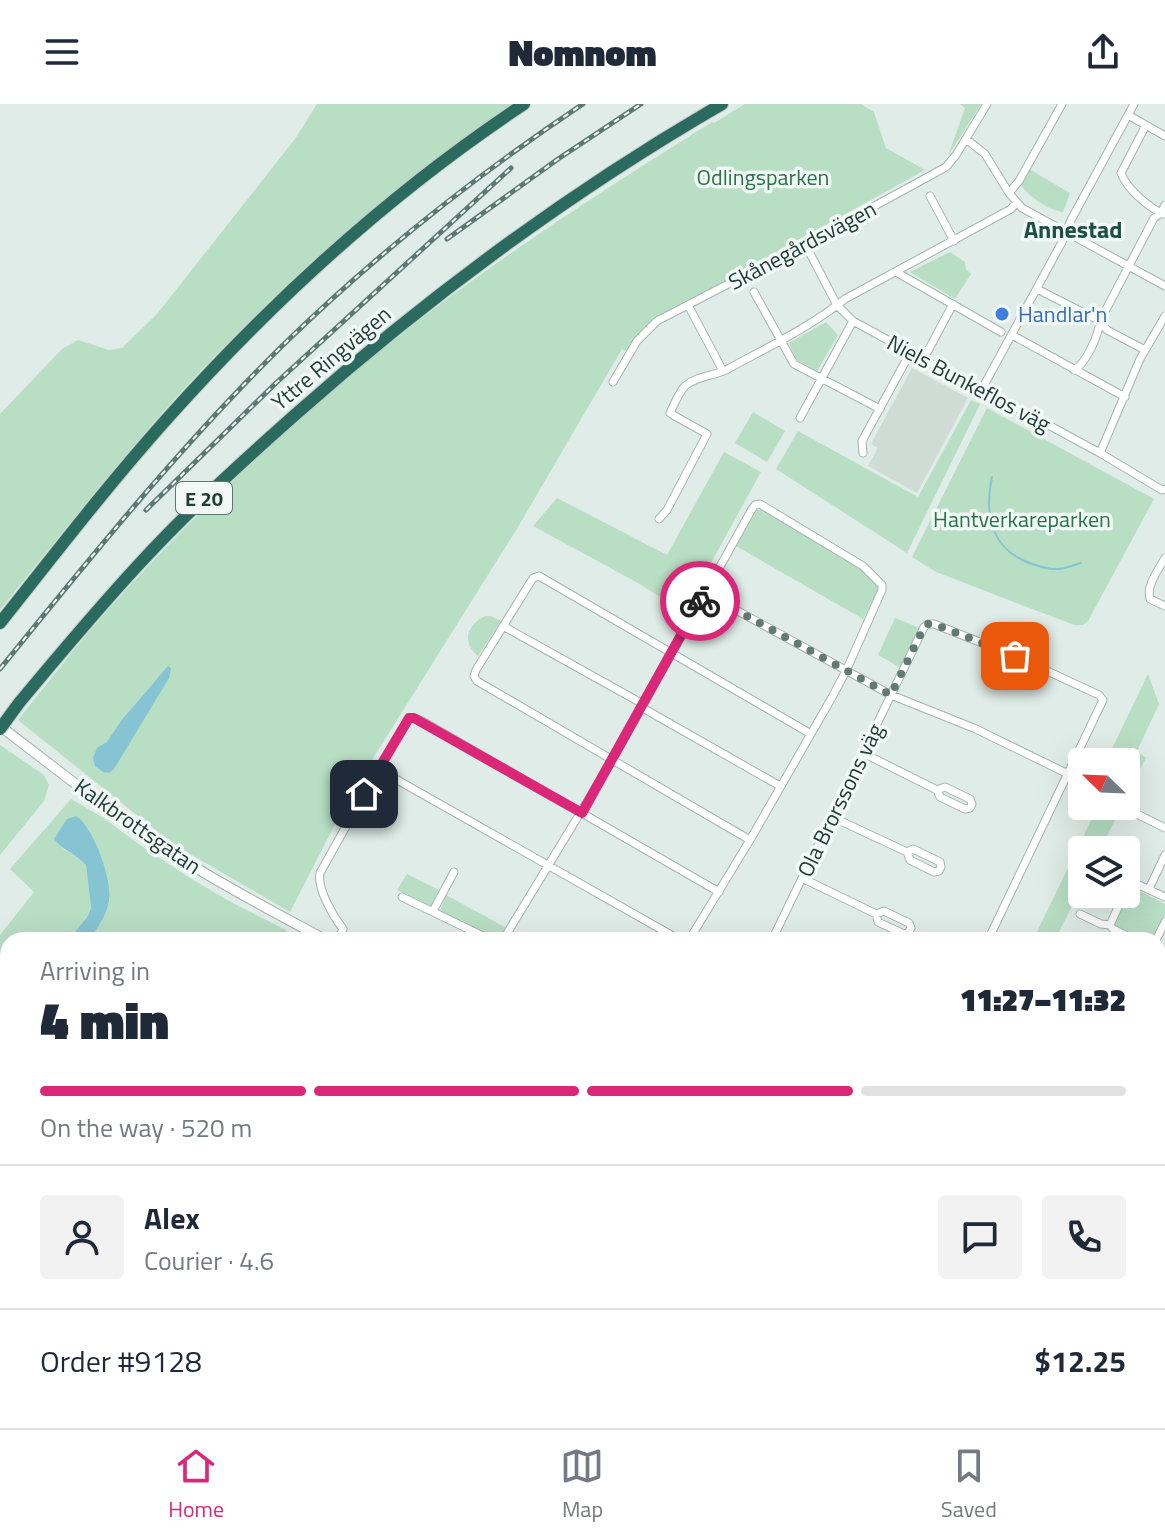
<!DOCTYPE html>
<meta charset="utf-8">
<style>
body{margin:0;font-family:"Titillium Web",sans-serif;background:#f2f2f3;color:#1f2937;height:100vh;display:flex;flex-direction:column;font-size:30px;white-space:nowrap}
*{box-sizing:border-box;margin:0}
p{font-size:26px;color:#747a83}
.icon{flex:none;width:44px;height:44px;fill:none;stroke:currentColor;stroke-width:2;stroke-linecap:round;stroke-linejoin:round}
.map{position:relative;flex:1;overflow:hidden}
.details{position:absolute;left:0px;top:828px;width:1166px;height:496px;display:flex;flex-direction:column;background:#fff;border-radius:24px 24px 0 0;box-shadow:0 8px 32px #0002}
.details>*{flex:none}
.needle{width:52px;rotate:293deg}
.fabs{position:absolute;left:1068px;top:644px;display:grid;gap:16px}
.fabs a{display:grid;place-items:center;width:72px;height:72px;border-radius:8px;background:#fff;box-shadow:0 8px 32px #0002;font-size:40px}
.pin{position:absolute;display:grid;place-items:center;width:68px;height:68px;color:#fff;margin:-34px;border-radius:16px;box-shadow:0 4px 12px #0006}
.courier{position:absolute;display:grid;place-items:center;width:80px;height:80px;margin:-40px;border:6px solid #db2777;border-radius:50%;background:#fff;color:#222;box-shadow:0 2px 10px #0007}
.headline em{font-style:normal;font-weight:800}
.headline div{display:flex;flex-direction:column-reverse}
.headline{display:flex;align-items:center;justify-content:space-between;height:136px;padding:0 40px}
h1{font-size:52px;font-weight:800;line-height:60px}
.bar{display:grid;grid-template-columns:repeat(4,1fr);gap:12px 8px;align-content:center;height:96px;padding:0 40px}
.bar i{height:10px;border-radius:6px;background:#e0e1e3}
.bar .on{background:#db2777}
.bar p{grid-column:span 4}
.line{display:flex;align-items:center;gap:20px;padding:0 40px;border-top:2px solid #e0e1e3}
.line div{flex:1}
.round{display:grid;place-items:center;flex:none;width:84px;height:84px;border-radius:8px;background:#f2f2f3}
header{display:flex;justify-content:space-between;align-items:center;height:104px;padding:0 40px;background:#fff;font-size:36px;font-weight:800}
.dock{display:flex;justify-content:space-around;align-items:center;height:112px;border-top:2px solid #e0e1e3;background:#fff;font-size:22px;color:#747a83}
.dock a{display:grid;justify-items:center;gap:4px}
.dock .on{color:#db2777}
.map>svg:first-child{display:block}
.built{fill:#cfdcd6}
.green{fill:#b8dec4}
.water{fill:#86c4d3}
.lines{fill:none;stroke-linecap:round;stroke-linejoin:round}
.stream{stroke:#86c4d3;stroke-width:2}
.minor-casing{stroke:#a3b4ae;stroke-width:9}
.tertiary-casing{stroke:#a3b4ae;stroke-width:11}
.motorway-casing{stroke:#c1c9c7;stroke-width:14}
.minor{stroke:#fff;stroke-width:7}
.tertiary{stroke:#fff;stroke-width:9}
.motorway{stroke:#2b6a5f;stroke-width:12}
.rail-casing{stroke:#5b7972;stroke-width:5}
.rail{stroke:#f1f8f5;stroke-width:2;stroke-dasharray:6;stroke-linecap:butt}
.motorway-bridge-casing{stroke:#c1c9c7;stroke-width:14;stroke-linecap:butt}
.motorway-bridge{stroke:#2b6a5f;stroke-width:12}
.done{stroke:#637a74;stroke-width:8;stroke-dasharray:0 14.4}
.route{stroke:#db2777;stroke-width:10}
.shop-dot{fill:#3f7fe0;stroke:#f1f8f5;stroke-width:3}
.labels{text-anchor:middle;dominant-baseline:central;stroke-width:7;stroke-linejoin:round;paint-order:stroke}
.shield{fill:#f1f8f5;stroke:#5f756f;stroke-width:2}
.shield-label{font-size:20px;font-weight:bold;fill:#203d36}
.park-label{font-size:22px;fill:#297549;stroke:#f1f8f5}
.street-label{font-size:22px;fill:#203d36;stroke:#f1f8f5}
.shop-label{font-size:22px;fill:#366cbe;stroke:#f1f8f5;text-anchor:start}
.neighbourhood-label{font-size:24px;font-weight:bold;fill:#1c4f45;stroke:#f1f8f5}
</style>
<header><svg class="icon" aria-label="menu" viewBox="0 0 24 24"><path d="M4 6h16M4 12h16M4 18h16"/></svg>Nomnom<svg class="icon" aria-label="share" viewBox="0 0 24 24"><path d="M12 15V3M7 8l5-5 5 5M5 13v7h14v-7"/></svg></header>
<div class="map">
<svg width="1165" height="1324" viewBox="0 0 1165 1324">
<rect width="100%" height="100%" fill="#e0ece7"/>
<path class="built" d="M 912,264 L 968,294 L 917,389 L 868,362 L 878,344 L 871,340 Z
M 1158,1057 L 1165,1060 L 1165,1199 L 1158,1196 Z
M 519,1316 L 621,1316 L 617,1324 L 515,1324 Z"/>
<path class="green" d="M 317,0 L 512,0 C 390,83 278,182 178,291 C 116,360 59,433 0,506 L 0,310 L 62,245 L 78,236 L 109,246 L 122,244 L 157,210 L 295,35 Z
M 745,0 L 861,0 L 874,8 L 886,44 L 925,66 L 681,201 L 654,213 L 626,247 L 622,245 L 518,423 L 350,691 L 290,808 L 173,740 L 18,616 C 47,580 75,543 106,508 C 205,397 316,294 435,204 C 524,137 618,77 712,18 L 714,19 Z
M 960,0 L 981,0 L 948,52 L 965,4 Z
M 1029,65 L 1070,89 L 1063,108 C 1048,106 1029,93 1020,80 Z
M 950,148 L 965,158 L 966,165 L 971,170 L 955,195 L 910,168 Z
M 826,218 L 838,231 L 817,267 L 796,255 L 789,239 Z
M 971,296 L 980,300 L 907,449 L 776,365 L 798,327 L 918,393 Z
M 987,304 L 1154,395 L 1088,517 L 1083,521 L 1074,521 L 936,468 L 912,453 Z
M 753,308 L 785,327 L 767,358 L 735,339 Z
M 724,348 L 761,368 L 684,508 L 638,479 L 533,422 L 557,394 L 667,451 Z
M 757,406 L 762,406 L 862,465 L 878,482 L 879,486 L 863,515 L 736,442 Z
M 485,512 L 491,512 L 501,517 L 478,552 C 461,538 467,521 485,512 Z
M 895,514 L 920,524 L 901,564 L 878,551 Z
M 1148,570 L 1159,600 L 1137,647 L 1146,654 L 1126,693 L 1126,658 L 1082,658 L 1082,689 L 1067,681 L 1084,644 L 1107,655 Z
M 0,641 L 44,671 L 49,681 L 44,697 L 0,751 Z
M 71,695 L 105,715 L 137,739 L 190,774 L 231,798 L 286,826 L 286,836 L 90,836 L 106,808 L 110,794 L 88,724 L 63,745 L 83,757 L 86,761 L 91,804 L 88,812 L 68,836 L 8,836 L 8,892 L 0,900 L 0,831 L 34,788 L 10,765 Z
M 1098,702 L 1122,702 L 1100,746 L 1082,746 L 1082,782 L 1057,832 L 1064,836 L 1033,836 Z
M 407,770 L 439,786 L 431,802 L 397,786 Z
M 1132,783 L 1165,800 L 1165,811 L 1152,836 L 1142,836 L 1113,822 Z
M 446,791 L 505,823 L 499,836 L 440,807 Z
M 8,919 L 8,1316 L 71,1316 L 66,1324 L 0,1324 L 0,923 Z
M 629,1316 L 729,1316 L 726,1324 L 625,1324 Z"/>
<path class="water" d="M 168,562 L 171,564 L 169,574 L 114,665 L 109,669 L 103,668 L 95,662 L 93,654 L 97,644 L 107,638 L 121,617 Z
M 76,712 C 93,721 113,778 109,797 C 107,811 97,824 90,836 L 68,836 L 88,812 L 91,804 L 86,761 C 76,750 65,748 54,735 L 67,715 Z"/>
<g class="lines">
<path class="stream" d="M 992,373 C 984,411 991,446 1032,460 C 1040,462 1048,466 1057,465 C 1065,465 1073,461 1081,459
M 279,836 L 283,828
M 12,1324 L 16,1316"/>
<defs>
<path id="minor" d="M 1128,11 L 1165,32
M 1146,21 L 1121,69 C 1127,85 1147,102 1163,110
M 966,35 L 985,50 L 1009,89 L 1022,104 L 1165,182
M 1009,89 L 1019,77 L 1062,0
M 930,92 L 954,137
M 805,140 L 837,201 L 853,217 L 972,282 L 982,285 L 1100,349 L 1162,386 L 1165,385
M 896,168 L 1001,228
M 1037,185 L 1100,217 L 1107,226 L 1145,246
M 754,188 L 794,260 L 880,305
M 688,201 L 723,267
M 1012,231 L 1125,293
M 923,256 L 953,200
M 1074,266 C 1086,260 1099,230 1100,217 L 1154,114 L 1161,109 L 1165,101
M 613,278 L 637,237 L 657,217 L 805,140 L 946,63 L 956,51 L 987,0
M 982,285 L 1062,138 L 1071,116 L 1134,0
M 670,309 C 674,301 679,288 685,282 C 696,272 713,272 726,266 C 766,244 809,224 845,195 L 1011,105 L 1016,99
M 800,314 L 853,217
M 863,349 L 862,337 L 910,249
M 1100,349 L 1140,255 L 1165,212
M 659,415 L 667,406 L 707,330 L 673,311
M 1165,454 C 1158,467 1146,481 1150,495 L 1165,502
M 705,489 L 891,591 L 976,625 L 1068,670
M 503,522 L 643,600
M 641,603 L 780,682
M 863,649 L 937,686 L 940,693 L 965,705 L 970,704 L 972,700 L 970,695 L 945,683 L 937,686
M 378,665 L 680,836
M 1121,702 L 1165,724
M 832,713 L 907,748 L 910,756 L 934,768 L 939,767 L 941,763 L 940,758 L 913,745 L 907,748
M 750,736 L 477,577 L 474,572 L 476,566 L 533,474 L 539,472 L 811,630
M 802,774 L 876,810 L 878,818 L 904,830 L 908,829 L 911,824 L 909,819 L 884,807 L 876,810
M 1126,775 L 1165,793
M 1149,785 L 1165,751
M 402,793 L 491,836
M 433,807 L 454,768
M 1080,810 L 1101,820 L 1110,821 L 1113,825 L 1135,836
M 1110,821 L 1124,790
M 338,836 L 343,825 C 333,812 317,785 320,769 L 378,665 L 409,614 L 414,614 L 422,617 L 719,788
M 503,836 L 613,655 L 752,405 L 755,401 L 760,400 L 863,462 L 882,481 L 882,486 L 846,567 L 831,595 L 750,736 L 689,836
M 772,836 L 924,523 L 928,520 L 934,520 L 1015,552 L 1099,591 L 1103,596 L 988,836
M 1156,836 L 1165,818
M 1158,848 L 1165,851
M 1158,911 L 1165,915
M 776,1316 L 790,1324
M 900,1316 L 918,1324
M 1026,1316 L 1044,1324
M 325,1319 L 327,1316
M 78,1324 L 82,1316
M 166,1324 L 170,1316
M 245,1324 L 249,1316
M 396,1324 L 400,1316
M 506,1324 L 510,1316
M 824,1324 L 827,1316
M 865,1324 L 868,1316
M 952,1324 L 955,1316
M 1014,1324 L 1017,1319 L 1023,1316
M 1096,1324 L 1100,1316"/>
<path id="tertiary" d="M 0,622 C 58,666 116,713 177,752 C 225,783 276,809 326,836
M 1158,985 L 1165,969
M 1158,1274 L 1165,1278"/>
<path id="motorway" d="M 0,519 C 54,451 107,382 165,317 C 271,198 391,88 524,0
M 19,599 C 59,551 99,503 142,457 C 190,405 243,357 296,310 C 427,194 570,88 722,0"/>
</defs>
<use href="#minor" class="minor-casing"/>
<use href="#tertiary" class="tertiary-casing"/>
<use href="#motorway" class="motorway-casing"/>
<use href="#minor" class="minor"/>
<use href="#tertiary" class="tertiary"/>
<use href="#motorway" class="motorway"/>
<defs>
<path id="rail" d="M 447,135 L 558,55 L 641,0
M 146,406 L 276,279 L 511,64
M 0,565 C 89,455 179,344 280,244 C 373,153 475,72 583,0"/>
</defs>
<use href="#rail" class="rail-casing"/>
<use href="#rail" class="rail"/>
<defs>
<path id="motorway-bridge" d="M 0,625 L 19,599"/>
</defs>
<use href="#motorway-bridge" class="motorway-bridge-casing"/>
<use href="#motorway-bridge" class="motorway-bridge"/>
</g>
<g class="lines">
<path class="done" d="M 700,497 L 705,489 L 891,591 L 924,523 L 928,520 L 934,520 L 1015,552"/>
<path class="route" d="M 364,690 L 409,614 L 414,614 L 582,709 L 700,497"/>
</g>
<circle class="shop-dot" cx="1002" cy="210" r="8"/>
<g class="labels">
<rect class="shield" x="176" y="378" width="56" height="32" rx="6"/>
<g class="shield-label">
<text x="204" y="394">E 20</text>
</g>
<g class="park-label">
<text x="763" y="73">Odlingsparken</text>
<text x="1022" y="415">Hantverkareparken</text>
</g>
<g class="street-label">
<text transform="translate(802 141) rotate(-28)">Skånegårdsvägen</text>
<text transform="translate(331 254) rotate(-40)">Yttre Ringvägen</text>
<text transform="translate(969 279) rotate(28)">Niels Bunkeflos väg</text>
<text transform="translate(840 696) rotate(-64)">Ola Brorssons väg</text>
<text transform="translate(138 722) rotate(35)">Kalkbrottsgatan</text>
</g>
<g class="shop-label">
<text x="1018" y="210">Handlar'n</text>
</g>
<g class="neighbourhood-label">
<text x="1073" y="125">Annestad</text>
</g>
</g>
</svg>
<div class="fabs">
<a><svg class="needle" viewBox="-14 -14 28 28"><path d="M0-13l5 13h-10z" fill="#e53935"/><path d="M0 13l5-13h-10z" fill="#747a83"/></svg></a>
<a><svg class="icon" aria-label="layers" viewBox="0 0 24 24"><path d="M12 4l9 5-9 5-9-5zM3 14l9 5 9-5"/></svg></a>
</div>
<div class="pin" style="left:1015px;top:552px;background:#ea580c"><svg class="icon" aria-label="bag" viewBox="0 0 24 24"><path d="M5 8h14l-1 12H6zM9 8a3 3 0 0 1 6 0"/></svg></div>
<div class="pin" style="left:364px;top:690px;background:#1f2937"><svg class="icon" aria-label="home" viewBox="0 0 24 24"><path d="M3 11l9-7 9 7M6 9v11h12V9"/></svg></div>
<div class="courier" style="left:700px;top:497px"><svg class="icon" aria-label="bike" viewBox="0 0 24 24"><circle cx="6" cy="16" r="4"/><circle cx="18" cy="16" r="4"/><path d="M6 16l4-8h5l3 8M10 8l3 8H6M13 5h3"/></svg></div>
<section class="details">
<div class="headline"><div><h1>4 min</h1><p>Arriving in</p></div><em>11:27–11:32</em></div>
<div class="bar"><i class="on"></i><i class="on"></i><i class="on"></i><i></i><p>On the way · 520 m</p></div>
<div class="line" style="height:144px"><a class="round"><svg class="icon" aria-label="person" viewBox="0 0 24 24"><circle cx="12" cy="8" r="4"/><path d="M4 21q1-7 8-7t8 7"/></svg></a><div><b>Alex</b><p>Courier · 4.6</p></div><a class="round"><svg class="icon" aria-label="chat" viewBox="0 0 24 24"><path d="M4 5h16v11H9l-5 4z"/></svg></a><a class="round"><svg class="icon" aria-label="phone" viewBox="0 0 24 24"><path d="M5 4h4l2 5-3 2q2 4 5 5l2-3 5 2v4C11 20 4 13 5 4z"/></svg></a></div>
<div class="line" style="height:104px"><div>Order #9128</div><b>$12.25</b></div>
</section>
</div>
<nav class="dock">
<a class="on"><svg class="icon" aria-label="home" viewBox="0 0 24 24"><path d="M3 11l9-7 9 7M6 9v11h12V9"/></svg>Home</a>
<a><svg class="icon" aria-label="map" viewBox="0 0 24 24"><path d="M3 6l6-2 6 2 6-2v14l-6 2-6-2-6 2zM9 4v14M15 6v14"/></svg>Map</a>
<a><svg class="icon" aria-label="saved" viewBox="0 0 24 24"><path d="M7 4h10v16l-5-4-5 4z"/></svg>Saved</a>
</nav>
